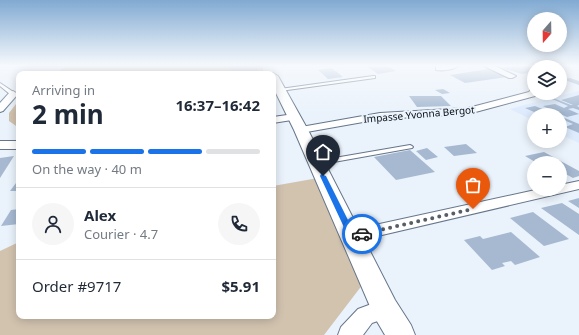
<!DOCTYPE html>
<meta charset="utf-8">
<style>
body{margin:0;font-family:"Noto Sans",sans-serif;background:#f6f6f7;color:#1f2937;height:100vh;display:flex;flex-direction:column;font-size:15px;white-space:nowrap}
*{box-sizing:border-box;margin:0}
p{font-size:13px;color:#747a83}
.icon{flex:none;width:22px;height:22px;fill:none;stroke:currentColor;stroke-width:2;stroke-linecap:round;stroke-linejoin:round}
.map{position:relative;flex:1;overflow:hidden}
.details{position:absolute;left:16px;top:71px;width:260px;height:248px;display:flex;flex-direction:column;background:#fff;border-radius:8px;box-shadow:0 2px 10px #0003}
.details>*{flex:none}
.needle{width:26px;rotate:200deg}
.tools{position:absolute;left:527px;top:12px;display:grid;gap:8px}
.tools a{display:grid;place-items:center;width:40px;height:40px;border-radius:50%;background:#fff;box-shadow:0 2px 10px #0003;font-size:20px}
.pin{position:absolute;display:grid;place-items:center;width:34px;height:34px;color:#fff;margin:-41px -17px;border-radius:50% 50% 50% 0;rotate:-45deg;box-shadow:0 0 4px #0007}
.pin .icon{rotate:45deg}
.courier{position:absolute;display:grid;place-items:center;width:40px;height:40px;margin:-20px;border:3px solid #1a73e8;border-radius:50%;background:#fff;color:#222;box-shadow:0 1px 5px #0007}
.overview em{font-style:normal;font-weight:700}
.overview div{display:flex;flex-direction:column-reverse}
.overview{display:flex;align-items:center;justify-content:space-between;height:68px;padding:0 16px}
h1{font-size:26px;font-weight:700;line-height:30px}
.bar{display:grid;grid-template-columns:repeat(4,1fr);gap:6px 4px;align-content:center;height:48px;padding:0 16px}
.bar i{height:5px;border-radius:3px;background:#e0e1e3}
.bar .on{background:#1a73e8}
.bar p{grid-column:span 4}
.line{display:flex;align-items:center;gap:10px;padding:0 16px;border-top:1px solid #e0e1e3}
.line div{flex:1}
.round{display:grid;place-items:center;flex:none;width:42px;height:42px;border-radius:21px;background:#f6f6f7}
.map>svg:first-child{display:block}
.built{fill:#ddebfd}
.green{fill:#d2c3af}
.building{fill:#a6b9d1}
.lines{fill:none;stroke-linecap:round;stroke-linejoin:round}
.service-casing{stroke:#66768a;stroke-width:2}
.minor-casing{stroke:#66768a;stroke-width:2}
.tertiary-casing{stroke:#66768a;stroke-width:2}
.service{fill:#fff;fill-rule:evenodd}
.minor{fill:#fff;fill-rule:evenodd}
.tertiary{fill:#fff;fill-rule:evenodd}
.route{fill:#1a73e8}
.done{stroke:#575e66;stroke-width:4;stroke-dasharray:0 7.2}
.labels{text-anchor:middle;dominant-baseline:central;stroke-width:4;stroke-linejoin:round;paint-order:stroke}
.far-street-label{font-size:10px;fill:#080e15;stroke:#eaf2fb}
</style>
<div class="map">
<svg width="579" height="335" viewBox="0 0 579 335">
<rect width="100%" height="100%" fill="#eaf2fb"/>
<path class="built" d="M 579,91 L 579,143 L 560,134 L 560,115 L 534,115 L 534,121 L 510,109 L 550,98 Z"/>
<path class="green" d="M 66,66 L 263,66 L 263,74 L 54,74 Z
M 19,100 L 19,128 L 9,121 L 9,113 Z
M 318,178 L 363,284 L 324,335 L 0,335 L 0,251 L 19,242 L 19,316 L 273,316 L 273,186 Z"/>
<path class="building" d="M 231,66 L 258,66 L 258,74 L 230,74 Z
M 366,66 L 387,66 L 396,71 L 378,74 Z
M 514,66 L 534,66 L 534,72 L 522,74 L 502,68 Z
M 331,68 L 337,72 L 343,77 L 328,79 L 318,70 Z
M 488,69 L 507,77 L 465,83 L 450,75 Z
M 570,78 L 579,81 L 579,85 L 562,79 Z
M 443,89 L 450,93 L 442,94 L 435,90 Z
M 579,95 L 579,105 L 577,106 L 579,107 L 579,110 L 573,108 L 568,109 L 579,114 L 567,117 L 558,113 L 555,114 L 558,115 L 541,115 L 525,108 L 535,106 L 550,112 L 553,111 L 543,106 L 555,104 L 564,108 L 568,106 L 550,98 L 553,98 L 571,105 L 573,105 L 561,100 Z
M 409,96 L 441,96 L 451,106 L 417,107 Z
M 560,116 L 579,124 L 579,133 L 565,127 L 573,124 L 564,120 L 560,121 Z
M 466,144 L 477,153 L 454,156 L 444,147 Z
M 427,148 L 438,157 L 426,160 L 416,151 Z
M 410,150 L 435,172 L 396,180 L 374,157 Z
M 544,152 L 579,171 L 579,176 L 573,178 L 560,171 L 560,163 L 537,163 L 525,156 Z
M 14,156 L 0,178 L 0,158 Z
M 19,179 L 19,191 L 10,191 Z
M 579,198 L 579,208 L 568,201 Z
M 562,203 L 579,214 L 579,235 L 541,208 Z
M 19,209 L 19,224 L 1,226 L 11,210 Z
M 533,212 L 569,239 L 544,246 L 510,218 Z
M 511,232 L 540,257 L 515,265 L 511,261 L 502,263 L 505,266 L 492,270 L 464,240 L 480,236 L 483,239 Z"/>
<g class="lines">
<defs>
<path id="service" d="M 373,76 L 375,76 L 375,78 L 280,91 L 278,90 L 280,89 Z
M 0,83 L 15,93 L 15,95 L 11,95 L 0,86 Z
M 410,145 L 412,146 L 413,147 L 412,148 L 317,165 L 314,163 L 317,161 Z"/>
<path id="minor" d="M 436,66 L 458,66 C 453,70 442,71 436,70 Z
M 484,66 L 495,66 L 516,76 L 512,78 L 509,78 Z
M 534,88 L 534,93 L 537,93 L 535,96 L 468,114 L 380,119 L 301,133 L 296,130 L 301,127 L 380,113 L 468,108 L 529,92 L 531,89 Z
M 13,91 L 18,94 L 3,111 L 0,112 L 0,103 L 10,92 Z
M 294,114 L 298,115 L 299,117 L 298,119 L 273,123 L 273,117 Z
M 0,141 L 19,141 L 19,149 L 0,149 Z
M 579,181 L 579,189 L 352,242 L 346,240 L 344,236 L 346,232 L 352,230 L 540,189 L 560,189 L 560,185 Z
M 385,299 L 392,302 L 395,309 L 392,316 L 372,323 L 363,335 L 338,335 L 341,327 L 358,309 Z"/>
<path id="tertiary" d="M 273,73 L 278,76 L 308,130 L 395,300 L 411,325 L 415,335 L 385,335 L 375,318 L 294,130 L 273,87 L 273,74 L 269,74 Z"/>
</defs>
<use href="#service" class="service-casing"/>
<use href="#minor" class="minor-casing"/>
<use href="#tertiary" class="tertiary-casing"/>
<use href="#service" class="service"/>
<use href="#minor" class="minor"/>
<use href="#tertiary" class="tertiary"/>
</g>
<linearGradient id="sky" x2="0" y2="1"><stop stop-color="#81aad2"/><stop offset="0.58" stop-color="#f6f9fd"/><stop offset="1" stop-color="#f6f9fd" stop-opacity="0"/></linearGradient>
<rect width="579" height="113" fill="url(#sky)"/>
<path class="route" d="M 321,174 L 326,176 L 354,232 L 365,232 L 366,234 L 365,236 L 352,239 L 349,238 L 320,176 Z"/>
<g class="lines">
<path class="done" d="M 362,234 L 473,209"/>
</g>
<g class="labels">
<g class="far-street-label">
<text transform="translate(419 114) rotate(-5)">Impasse Yvonna Bergot</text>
</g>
</g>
</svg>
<div class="tools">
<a><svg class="needle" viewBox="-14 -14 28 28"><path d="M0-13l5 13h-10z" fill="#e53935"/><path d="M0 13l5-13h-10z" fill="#747a83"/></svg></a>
<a><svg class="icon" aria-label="layers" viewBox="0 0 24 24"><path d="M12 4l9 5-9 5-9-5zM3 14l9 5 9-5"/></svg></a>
<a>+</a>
<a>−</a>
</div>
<div class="pin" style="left:473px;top:209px;background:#ea580c"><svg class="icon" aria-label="bag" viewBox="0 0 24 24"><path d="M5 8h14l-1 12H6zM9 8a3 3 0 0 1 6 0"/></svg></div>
<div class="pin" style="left:323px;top:176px;background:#1f2937"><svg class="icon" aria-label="home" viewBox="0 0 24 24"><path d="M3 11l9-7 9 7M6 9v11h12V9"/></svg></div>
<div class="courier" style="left:362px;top:234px"><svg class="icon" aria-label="car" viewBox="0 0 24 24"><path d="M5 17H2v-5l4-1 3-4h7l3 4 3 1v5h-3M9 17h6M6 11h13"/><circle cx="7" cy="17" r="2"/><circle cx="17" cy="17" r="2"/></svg></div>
<section class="details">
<div class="overview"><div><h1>2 min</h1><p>Arriving in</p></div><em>16:37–16:42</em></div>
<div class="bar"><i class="on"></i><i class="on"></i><i class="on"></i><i></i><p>On the way · 40 m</p></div>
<div class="line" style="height:72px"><a class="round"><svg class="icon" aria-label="person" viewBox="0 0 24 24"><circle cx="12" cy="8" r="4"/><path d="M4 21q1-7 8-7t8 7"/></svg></a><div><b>Alex</b><p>Courier · 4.7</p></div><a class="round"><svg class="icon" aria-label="phone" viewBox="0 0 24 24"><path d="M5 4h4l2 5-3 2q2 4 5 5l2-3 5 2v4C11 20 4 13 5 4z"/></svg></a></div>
<div class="line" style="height:52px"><div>Order #9717</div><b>$5.91</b></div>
</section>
</div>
